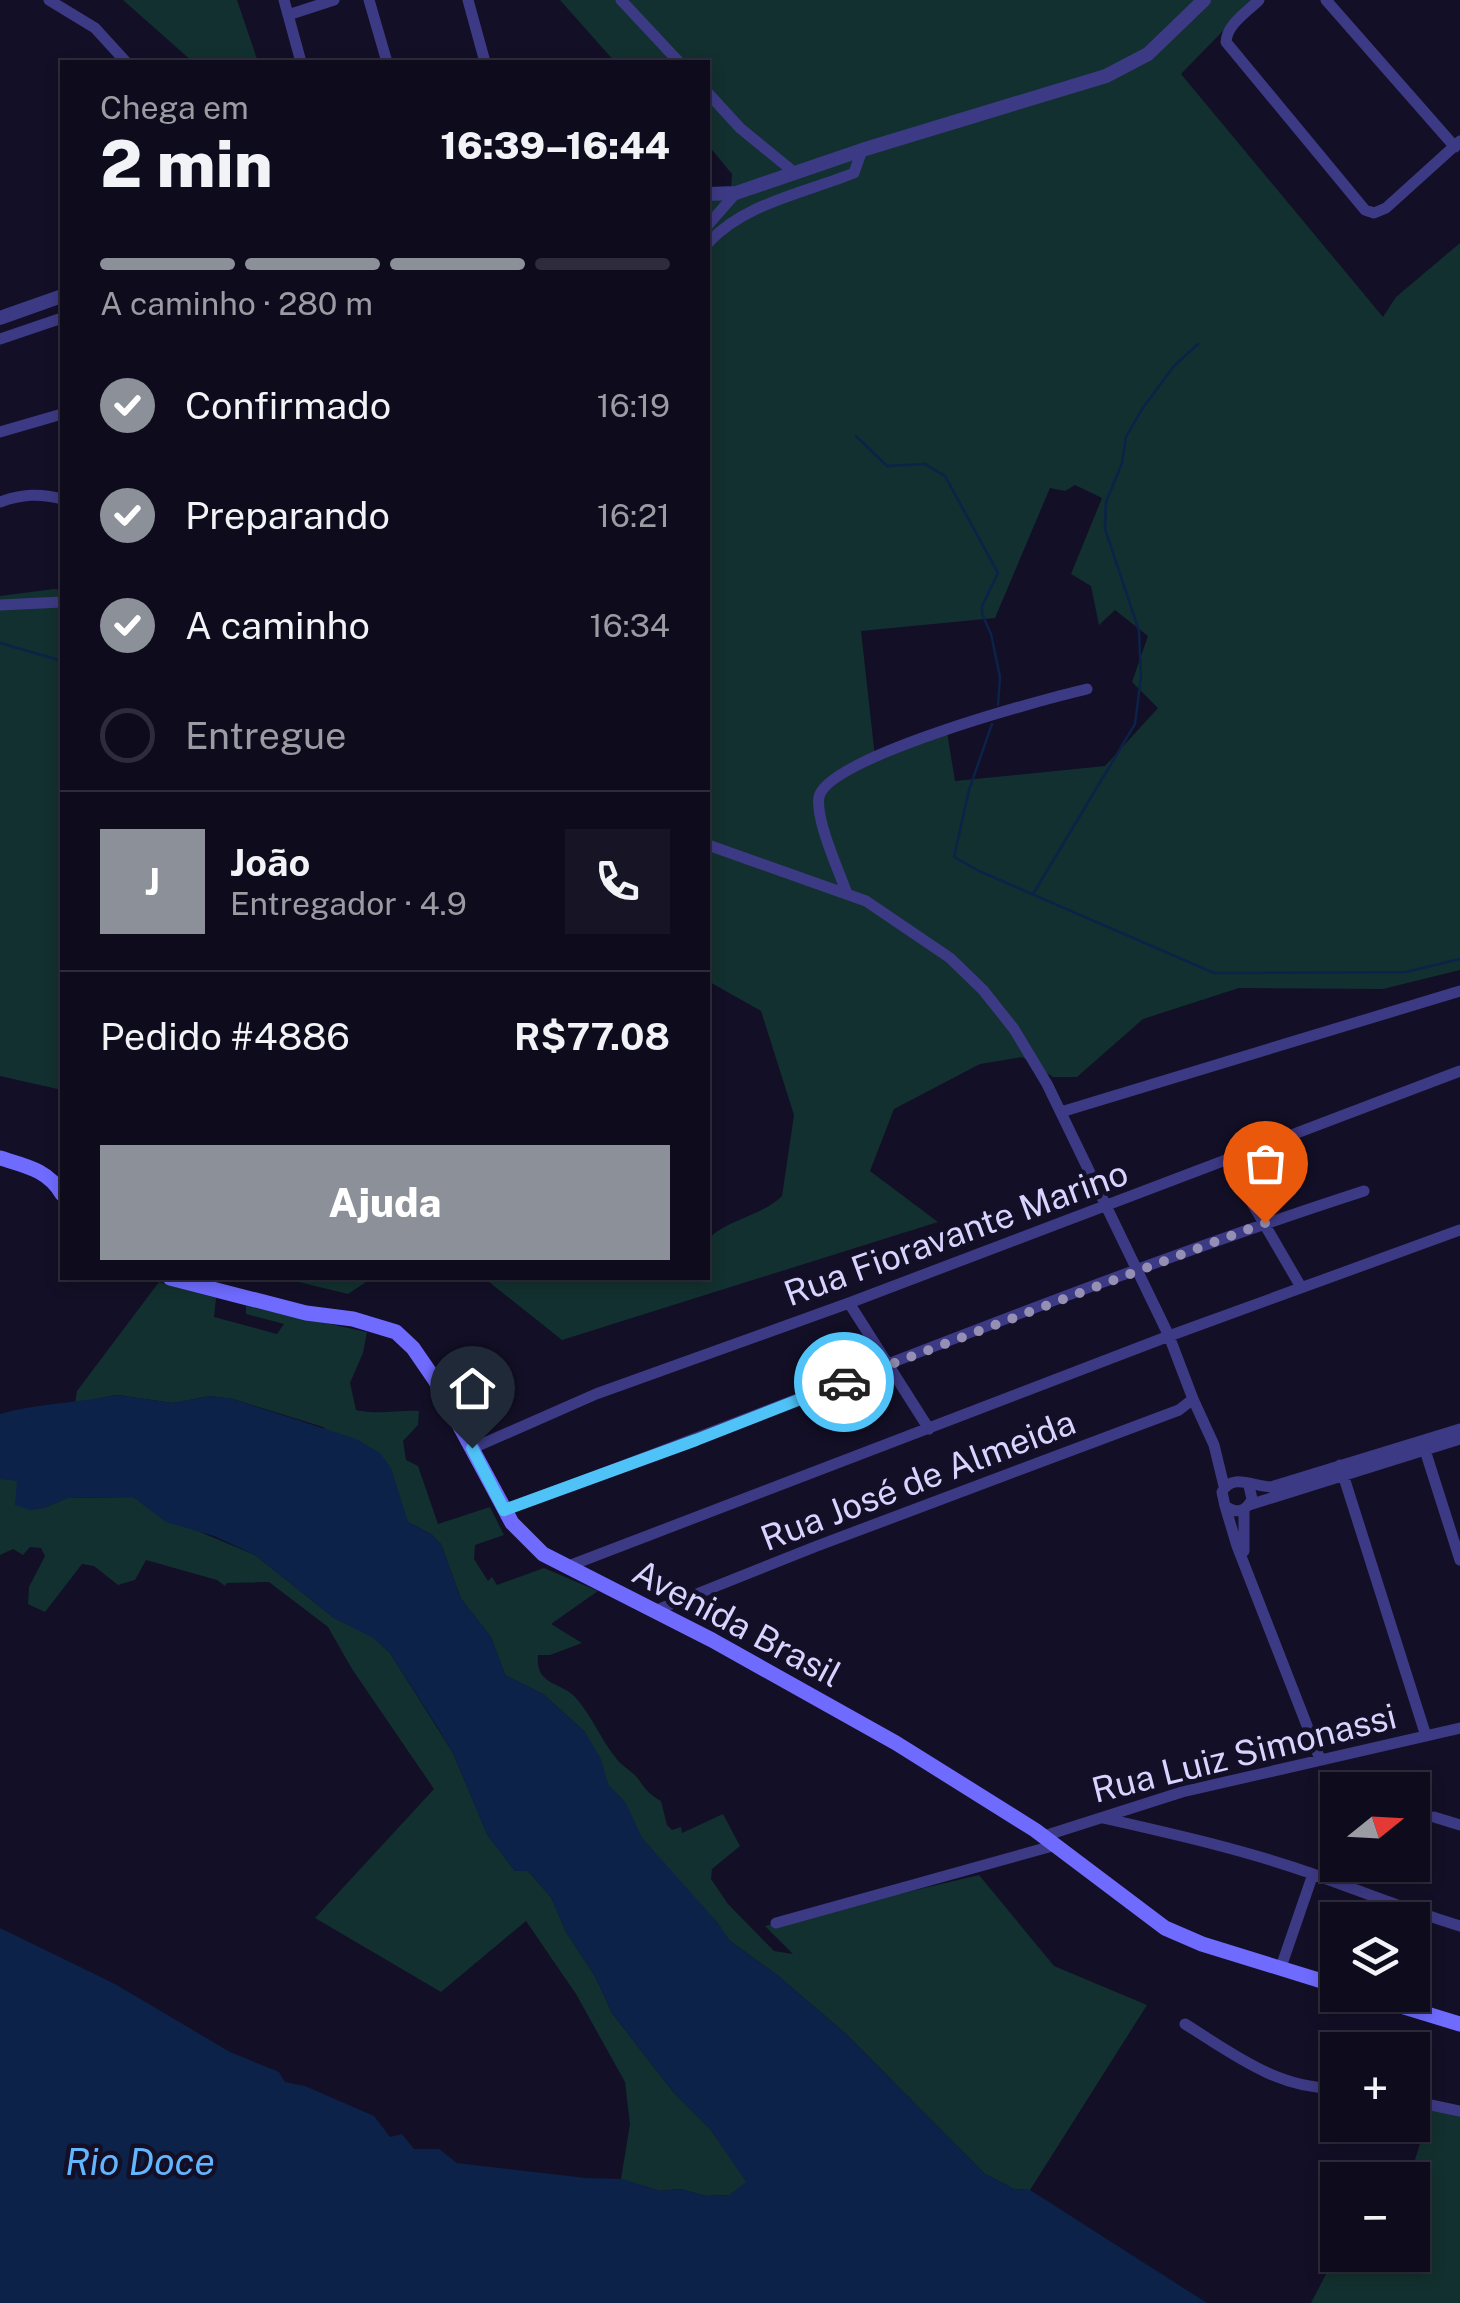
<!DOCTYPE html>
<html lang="pt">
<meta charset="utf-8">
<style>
body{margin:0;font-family:"Public Sans",sans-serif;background:#171425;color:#f1f3f6;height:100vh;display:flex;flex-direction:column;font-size:38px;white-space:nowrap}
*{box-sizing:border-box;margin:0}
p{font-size:32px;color:#9b9ba3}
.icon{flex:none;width:55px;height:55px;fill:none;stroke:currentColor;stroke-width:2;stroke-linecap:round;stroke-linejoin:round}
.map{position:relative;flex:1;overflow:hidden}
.sheet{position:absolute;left:60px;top:60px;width:650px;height:1220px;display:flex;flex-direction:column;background:#0e0b1c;border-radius:0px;box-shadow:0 5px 15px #0003,0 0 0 2px #2e2b3b}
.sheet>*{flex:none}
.needle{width:65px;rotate:72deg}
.tools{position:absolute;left:1320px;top:1772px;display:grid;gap:20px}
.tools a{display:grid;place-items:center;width:110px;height:110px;border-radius:0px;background:#0e0b1c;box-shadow:0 5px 15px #0003,0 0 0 2px #2e2b3b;font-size:50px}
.pin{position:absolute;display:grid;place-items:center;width:85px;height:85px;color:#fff;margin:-102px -42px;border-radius:50% 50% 50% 0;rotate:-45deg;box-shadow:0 0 10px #0007}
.pin .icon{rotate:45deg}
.courier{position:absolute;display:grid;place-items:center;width:100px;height:100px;margin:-50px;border:8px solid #4fc3f7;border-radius:50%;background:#fff;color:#222;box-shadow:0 2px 12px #0007}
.headline em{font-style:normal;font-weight:800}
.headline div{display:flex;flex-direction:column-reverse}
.headline{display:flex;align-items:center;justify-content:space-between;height:170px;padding:0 40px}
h1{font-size:65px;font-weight:800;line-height:75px}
.bar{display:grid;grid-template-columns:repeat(4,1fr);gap:15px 10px;align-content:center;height:120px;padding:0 40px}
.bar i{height:12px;border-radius:8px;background:#2e2b3b}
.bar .current{background:#8c9099}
.bar p{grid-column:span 4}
.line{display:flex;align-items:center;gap:25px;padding:0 40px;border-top:2px solid #2e2b3b}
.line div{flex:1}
.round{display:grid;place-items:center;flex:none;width:105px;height:105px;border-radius:0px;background:#171425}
ol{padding:0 40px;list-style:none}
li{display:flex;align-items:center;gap:30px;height:110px}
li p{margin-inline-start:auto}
li .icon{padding:10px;border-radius:50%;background:#8c9099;color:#fff;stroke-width:4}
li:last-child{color:#9b9ba3}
li i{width:55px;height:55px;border:5px solid #2e2b3b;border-radius:50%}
.button{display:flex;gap:20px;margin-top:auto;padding:20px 40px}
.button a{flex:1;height:115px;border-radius:0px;background:#8c9099;color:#fff;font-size:40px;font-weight:800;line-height:115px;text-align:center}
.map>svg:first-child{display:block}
.green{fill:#12302f;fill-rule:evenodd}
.water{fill:#0c2248}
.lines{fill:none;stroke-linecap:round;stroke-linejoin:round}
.stream{stroke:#0c2248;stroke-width:2.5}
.minor{stroke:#3d3a85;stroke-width:11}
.tertiary{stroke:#3d3a85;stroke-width:14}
.secondary{stroke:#6f6bff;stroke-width:15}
.done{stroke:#948fb3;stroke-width:10;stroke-dasharray:0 18}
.route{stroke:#4fc3f7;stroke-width:12}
.labels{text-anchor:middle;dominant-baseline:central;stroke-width:9;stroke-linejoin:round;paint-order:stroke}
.street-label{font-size:35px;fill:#d9d4ff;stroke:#130f26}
.water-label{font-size:38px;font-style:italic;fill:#62b6ff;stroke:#130f26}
</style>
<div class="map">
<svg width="1460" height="2303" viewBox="0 0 1460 2303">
<rect width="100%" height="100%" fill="#130f26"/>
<path class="green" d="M 123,0 L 237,0 L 258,62 L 193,62 Z
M 560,0 L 1253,0 L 1181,74 L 1383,317 L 1396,297 L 1460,243 L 1460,970 L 1383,989 L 1239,988 L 1143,1019 L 1077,1077 L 1053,1077 L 1022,1057 L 980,1064 L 894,1109 L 870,1171 L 938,1222 L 562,1340 L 484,1278 L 708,1278 L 711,1236 C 733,1218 761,1216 782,1196 L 794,1115 L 761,1011 L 708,981 L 708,197 L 731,190 L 732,174 L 708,145 L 708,62 L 615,62 ZM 1075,485 L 1102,498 L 1071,574 L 1091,586 L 1099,625 L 1115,610 L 1148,636 L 1132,682 L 1158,708 L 1105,766 L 955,781 L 946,726 L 875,757 L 861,631 L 995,618 L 1050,488 L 1065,491 Z
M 54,589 L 62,590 L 62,1090 L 0,1076 L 0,596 Z
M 282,1278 L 372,1278 L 348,1294 Z
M 159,1282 L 216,1298 L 214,1317 L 277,1334 L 284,1324 L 246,1314 L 246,1306 L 367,1332 L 363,1353 L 350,1383 L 356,1410 C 376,1415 398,1410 419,1411 L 418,1425 L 403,1441 L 406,1460 L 418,1466 L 438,1524 L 490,1507 L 504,1535 L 475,1545 L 474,1559 L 488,1581 L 492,1577 L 497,1585 L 544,1568 L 598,1591 L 551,1624 L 582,1643 L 550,1655 L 538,1655 C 535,1686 560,1681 576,1698 C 592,1716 601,1740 616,1758 C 622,1767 633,1771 639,1780 C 646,1790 650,1795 661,1801 L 667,1825 L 672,1830 L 681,1827 L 682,1833 L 723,1814 L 740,1846 L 712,1869 L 711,1879 L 728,1904 L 774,1951 L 793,1954 L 765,1926 L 979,1875 L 1054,1966 L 1147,2005 L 1030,2190 L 1014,2189 L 985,2174 L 846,2034 L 776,1974 L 730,1941 L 642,1838 L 608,1784 L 585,1732 L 543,1694 L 505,1675 L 491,1637 L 461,1599 L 441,1544 L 431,1534 L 408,1522 L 404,1512 L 331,1434 L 323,1427 L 233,1399 L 210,1396 L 173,1403 L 117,1395 L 75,1403 L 77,1391 Z
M 6,1478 L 18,1481 L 44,1508 L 67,1498 L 133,1497 L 193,1529 L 255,1555 L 334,1618 L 373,1637 L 390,1653 L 453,1753 L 487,1834 L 515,1871 L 528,1871 L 551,1897 L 566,1932 L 595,1976 L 612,2013 L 674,2093 L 711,2130 L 747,2182 L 730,2195 L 706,2196 L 681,2189 L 660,2191 L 621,2179 L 630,2124 L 625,2082 L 576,1994 L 526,1921 L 441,1992 L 315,1918 L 434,1789 L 352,1669 L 328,1627 L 269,1582 L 227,1583 L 225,1586 L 217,1580 L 146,1560 L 135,1580 L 118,1585 L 94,1566 L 82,1564 L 45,1612 L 28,1604 L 29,1587 L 45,1556 L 41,1548 L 30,1547 L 23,1555 L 13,1549 L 0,1555 L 0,1479 Z
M 1430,2111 L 1446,2111 L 1460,2115 L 1460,2303 L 1311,2303 L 1337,2253 L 1412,2255 L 1412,2180 L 1376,2180 L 1383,2167 L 1411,2173 Z"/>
<path class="water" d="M 117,1395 L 173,1403 L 210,1396 L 233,1399 L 356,1439 L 380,1453 L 391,1468 L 408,1522 L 431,1534 L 441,1544 L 461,1599 L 491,1637 L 505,1675 L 543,1694 L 585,1732 L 601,1759 L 608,1784 L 626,1803 L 642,1838 L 718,1923 L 730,1941 L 776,1974 L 846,2034 L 985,2174 L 1014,2189 L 1030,2190 L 1207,2303 L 0,2303 L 0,1928 L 115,1984 L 230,2052 L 279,2072 L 285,2082 L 305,2086 L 374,2116 L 390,2137 L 402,2134 L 414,2149 L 439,2149 L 457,2163 L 586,2178 L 622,2179 L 660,2191 L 681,2189 L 706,2196 L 730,2195 L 746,2182 L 711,2130 L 674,2093 L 612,2013 L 595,1976 L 566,1932 L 551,1897 L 528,1871 L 515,1871 L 487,1834 L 453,1753 L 438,1728 L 390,1653 L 373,1638 L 334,1618 L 255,1555 L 214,1536 L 166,1522 L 133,1497 L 68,1498 L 44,1508 L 30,1510 L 15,1505 L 17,1481 L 0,1479 L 0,1414 C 39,1403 77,1403 117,1395 Z"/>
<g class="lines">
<path class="stream" d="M 856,436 L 887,466 L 925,464 L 945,476 L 998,573 L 982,606 L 982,614 L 991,634 L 1000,677 L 998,705
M 0,643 L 62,661
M 992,724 L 969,790 L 954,857 L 979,871 L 1214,973 L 1406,972 L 1460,959
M 1033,894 L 1135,724 L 1141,677 L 1139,631 L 1105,529 L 1106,502 L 1122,463 L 1126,437 L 1142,409 L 1174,366 L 1198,344"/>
<path class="minor" d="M 49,0 L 95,28 L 126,62
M 284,0 L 301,62
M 369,0 L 387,62
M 468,0 L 485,62
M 621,0 L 679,62
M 1259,0 C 1247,12 1227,24 1226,42 L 1365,210 L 1374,213 L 1386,208 L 1460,141
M 1326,0 L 1455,147
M 288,15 L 334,0
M 708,93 L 740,128 L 795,173
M 708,225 L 736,193
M 708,243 C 745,203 804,193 854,173 L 862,150
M 0,339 L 62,318
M 0,432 L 62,414
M 0,502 C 22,494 40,493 62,499
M 0,605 L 62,602
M 847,894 C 839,871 815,819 819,797 C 827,757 1044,699 1087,689
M 1061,1112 L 1460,991
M 1227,1160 L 1301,1287
M 849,1303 L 929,1429
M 1193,1399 L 1214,1445 L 1224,1486
M 1423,1444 L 1460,1560
M 473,1448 L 596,1394 L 849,1303 L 1460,1071
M 1340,1465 L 1426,1736
M 1249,1486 L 1252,1499 C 1246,1512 1236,1514 1225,1506 L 1222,1492 C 1232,1473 1252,1486 1271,1487 L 1460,1429
M 1249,1505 L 1460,1439
M 1225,1506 L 1237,1546 L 1320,1759
M 504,1510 C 791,1406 1073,1285 1364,1191
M 1244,1551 L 1244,1510
M 566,1567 L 1169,1336 L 1460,1230
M 654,1611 L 817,1546 L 1179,1410 L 1193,1399 L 1169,1336 L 1047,1084 L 1014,1029 L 983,990 L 950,958 L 866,901 L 708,845
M 1434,1817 L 1460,1825
M 1103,1818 C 1174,1834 1245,1850 1313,1874 C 1363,1892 1410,1911 1460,1926
M 1044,1836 L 1182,1792 L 1460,1728
M 776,1923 L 1056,1845
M 1281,1967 L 1313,1874
M 1185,2024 C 1233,2054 1279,2090 1338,2088
M 1412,2101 L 1460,2111"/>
<path class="tertiary" d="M 708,194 L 736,193 L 862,150 L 1106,76 L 1148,54 L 1204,0
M 0,318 L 62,296"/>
<path class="secondary" d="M 0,1158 C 26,1166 48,1170 62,1194
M 170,1278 L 306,1313 L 353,1319 L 396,1332 L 413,1348 L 435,1380 L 512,1523 L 543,1554 L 712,1640 L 896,1743 L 1035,1830 L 1165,1928 L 1202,1944 L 1338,1986
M 1365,1995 L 1460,2024"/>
</g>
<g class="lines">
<path class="done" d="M 844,1382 L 1265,1223"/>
<path class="route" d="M 472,1448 L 504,1510 L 696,1440 L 844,1382"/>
</g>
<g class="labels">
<g class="street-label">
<text transform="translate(956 1233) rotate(-20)">Rua Fioravante Marino</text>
<text transform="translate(918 1480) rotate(-21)">Rua José de Almeida</text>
<text transform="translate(737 1623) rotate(28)">Avenida Brasil</text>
<text transform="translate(1244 1753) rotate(-14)">Rua Luiz Simonassi</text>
</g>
<g class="water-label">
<text x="140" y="2161">Rio Doce</text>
</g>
</g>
</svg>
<div class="tools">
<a><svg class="needle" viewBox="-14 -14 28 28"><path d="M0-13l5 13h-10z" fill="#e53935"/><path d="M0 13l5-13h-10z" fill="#9b9ba3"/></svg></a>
<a><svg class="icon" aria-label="layers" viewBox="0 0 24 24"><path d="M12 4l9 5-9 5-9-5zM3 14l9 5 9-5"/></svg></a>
<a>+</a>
<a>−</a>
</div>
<div class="pin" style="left:1265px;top:1223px;background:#ea580c"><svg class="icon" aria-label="bag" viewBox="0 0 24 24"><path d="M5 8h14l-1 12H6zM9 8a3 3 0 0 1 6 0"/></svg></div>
<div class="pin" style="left:472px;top:1448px;background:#1f2937"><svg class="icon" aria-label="home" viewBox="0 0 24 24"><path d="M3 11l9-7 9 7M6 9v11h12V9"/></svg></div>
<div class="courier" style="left:844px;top:1382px"><svg class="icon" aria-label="car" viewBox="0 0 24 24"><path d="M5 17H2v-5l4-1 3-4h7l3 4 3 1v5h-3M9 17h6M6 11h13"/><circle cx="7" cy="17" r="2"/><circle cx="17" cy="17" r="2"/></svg></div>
<section class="sheet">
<div class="headline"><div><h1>2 min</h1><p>Chega em</p></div><em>16:39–16:44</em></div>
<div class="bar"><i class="current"></i><i class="current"></i><i class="current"></i><i></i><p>A caminho · 280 m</p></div>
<ol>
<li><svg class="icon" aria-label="check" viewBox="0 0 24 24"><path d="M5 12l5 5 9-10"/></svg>Confirmado<p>16:19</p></li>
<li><svg class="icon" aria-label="check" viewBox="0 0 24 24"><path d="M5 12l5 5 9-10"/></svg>Preparando<p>16:21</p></li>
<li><svg class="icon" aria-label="check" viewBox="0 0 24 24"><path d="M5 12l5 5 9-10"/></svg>A caminho<p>16:34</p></li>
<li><i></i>Entregue</li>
</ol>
<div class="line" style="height:180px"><b class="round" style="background:#8c9099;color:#fff">J</b><div><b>João</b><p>Entregador · 4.9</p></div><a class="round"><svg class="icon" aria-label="phone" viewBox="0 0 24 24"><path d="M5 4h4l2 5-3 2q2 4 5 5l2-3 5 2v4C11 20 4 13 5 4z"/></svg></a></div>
<div class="line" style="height:130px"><div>Pedido #4886</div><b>R$77.08</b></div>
<div class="button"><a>Ajuda</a></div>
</section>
</div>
